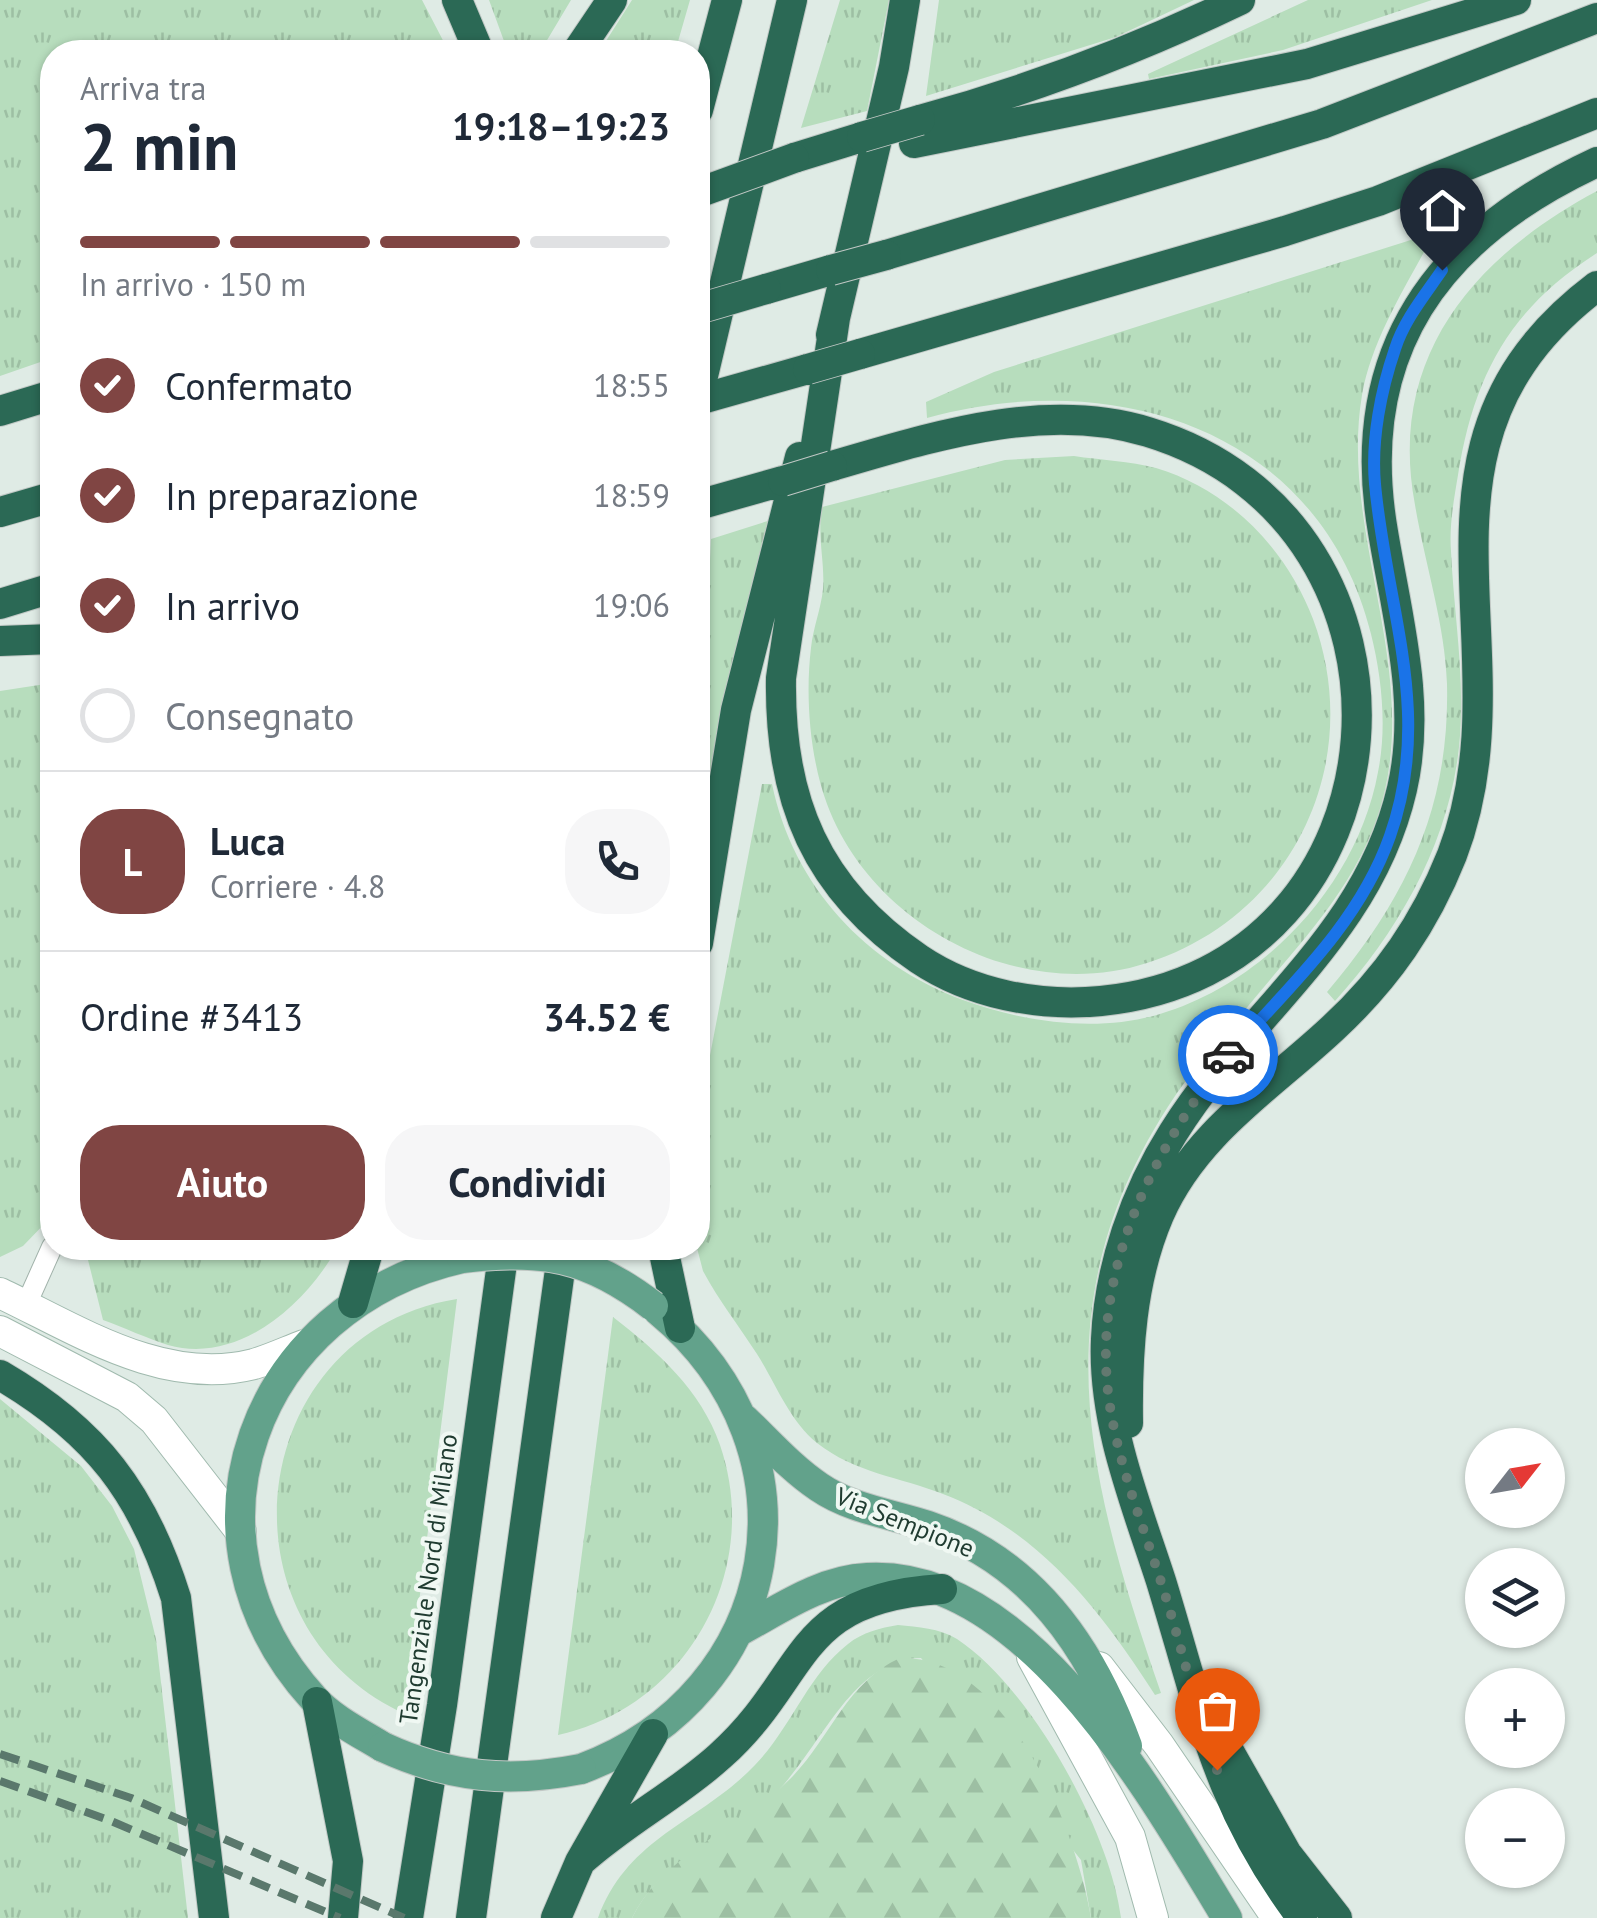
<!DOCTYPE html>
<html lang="it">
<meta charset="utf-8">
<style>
body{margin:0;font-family:"PT Sans",sans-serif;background:#f6f6f7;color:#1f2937;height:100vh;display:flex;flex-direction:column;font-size:38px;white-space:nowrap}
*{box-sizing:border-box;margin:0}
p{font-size:32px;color:#747a83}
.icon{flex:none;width:55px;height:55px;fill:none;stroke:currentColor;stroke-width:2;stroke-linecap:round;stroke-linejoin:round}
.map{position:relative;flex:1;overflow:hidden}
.side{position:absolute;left:40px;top:40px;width:670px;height:1220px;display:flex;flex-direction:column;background:#fff;border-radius:40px;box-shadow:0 2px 8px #0004}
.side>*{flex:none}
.needle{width:65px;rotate:59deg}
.tools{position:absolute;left:1465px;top:1428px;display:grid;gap:20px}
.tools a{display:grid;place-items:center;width:100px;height:100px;border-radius:50%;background:#fff;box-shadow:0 2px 8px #0004;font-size:50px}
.pin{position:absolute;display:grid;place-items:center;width:85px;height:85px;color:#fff;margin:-102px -42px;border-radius:50% 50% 50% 0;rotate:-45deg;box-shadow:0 0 10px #0007}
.pin .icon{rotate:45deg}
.courier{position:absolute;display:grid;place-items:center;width:100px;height:100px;margin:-50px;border:8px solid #1a73e8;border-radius:50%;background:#fff;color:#222;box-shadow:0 2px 12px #0007}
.overview em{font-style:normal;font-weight:700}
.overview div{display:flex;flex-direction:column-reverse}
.overview{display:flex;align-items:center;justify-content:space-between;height:170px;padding:0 40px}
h1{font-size:65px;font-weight:700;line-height:75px}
.bar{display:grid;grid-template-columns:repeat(4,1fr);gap:15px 10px;align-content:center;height:120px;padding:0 40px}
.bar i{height:12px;border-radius:8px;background:#e0e1e3}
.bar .on{background:#804543}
.bar p{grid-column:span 4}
.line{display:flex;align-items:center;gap:25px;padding:0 40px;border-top:2px solid #e0e1e3}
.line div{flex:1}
.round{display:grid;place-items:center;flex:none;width:105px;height:105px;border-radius:40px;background:#f6f6f7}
ol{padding:0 40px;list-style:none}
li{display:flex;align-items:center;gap:30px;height:110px}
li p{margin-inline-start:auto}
li .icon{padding:10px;border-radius:50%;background:#804543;color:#fff;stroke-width:4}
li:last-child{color:#747a83}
li i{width:55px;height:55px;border:5px solid #e0e1e3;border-radius:50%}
.primary-button{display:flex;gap:20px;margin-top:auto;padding:20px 40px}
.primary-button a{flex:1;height:115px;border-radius:40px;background:#804543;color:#fff;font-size:40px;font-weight:700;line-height:115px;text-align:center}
.primary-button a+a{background:#f6f6f7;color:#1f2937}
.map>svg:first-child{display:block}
.grass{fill:url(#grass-tufts)}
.forest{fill:url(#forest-firs)}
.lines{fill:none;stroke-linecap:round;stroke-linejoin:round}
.lane-casing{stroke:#a2b3ab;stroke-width:22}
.secondary-casing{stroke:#a0baae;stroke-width:32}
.primary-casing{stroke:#c1c8c5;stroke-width:32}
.highway-casing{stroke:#c1c8c5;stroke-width:32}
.lane{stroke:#fff;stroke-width:20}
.secondary{stroke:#fff;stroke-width:30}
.primary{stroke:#62a28b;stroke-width:30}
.highway{stroke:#2b6955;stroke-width:30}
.rail{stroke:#5a786c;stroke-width:8;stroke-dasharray:20 10;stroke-linecap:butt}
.primary-bridge-casing{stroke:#c1c8c5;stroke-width:32;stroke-linecap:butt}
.highway-bridge-casing{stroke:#c1c8c5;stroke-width:32;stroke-linecap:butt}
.primary-bridge{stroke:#62a28b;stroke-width:30}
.highway-bridge{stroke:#2b6955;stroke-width:30}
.done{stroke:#637970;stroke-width:10;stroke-dasharray:0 18}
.route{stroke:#1a73e8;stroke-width:12}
.labels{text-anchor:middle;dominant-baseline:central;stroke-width:8;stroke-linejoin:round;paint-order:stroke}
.street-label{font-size:25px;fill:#203c31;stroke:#f0f8f3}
</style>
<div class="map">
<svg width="1597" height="1918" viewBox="0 0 1597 1918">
<defs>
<pattern id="grass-tufts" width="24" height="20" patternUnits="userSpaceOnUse" patternTransform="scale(2.5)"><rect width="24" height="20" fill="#b7ddbd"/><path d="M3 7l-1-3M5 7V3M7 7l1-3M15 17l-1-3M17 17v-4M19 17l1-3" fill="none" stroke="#9dbfa3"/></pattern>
<pattern id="forest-firs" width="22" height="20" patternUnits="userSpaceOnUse" patternTransform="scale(2.5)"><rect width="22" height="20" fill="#b7ddbd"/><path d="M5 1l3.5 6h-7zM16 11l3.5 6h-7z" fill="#9dbfa3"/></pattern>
</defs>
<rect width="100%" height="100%" fill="#dfebe5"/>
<path class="grass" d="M 0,0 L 422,0 L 449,52 L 52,52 L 52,358 L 0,376 Z
M 489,0 L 571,0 L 540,52 L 508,52 Z
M 632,0 L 690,0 L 675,52 L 599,52 Z
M 840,0 L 889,0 L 867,111 L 801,128 Z
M 939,0 L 1194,0 L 1116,37 L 926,96 Z
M 1308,0 L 1432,0 L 1283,50 L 1149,79 L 1148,74 Z
M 1597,191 L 1597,253 C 1509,309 1474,376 1458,475 C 1454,499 1449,526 1451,551 C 1454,617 1466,680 1459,747 C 1449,842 1399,931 1335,1001 L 1327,992 C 1406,899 1450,808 1447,684 C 1445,624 1425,564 1415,505 C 1387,357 1474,257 1597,191 Z
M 1414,239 L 1424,252 C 1400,296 1371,344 1362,395 C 1340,527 1415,657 1385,790 C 1365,880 1300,942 1244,1011 C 1221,1039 1195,1067 1175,1096 C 1038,1300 1087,1479 1161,1693 L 1155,1695 C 1101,1611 1040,1531 943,1494 C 900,1477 855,1473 817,1443 C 789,1420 776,1384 757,1354 C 739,1326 719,1301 703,1271 L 697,1248 L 698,1118 L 762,784 L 772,784 C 793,886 866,964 963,1000 C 1023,1022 1097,1033 1160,1014 C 1267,982 1358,882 1378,772 C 1387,728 1382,678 1371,634 C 1320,429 1114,366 927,418 L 926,402 L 994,372 Z
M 1074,456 C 1100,460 1130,461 1156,468 C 1229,490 1286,548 1313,619 C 1366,761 1294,916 1147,963 C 1021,1004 872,926 827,804 C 810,758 805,697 811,648 C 813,628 821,609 823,589 C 825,561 817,538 822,507 L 1005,460 Z
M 774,519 L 710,780 L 698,849 L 698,674 L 708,603 L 711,539 Z
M 52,683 L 52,1216 L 23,1246 L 0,1257 L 0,691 Z
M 85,1248 L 166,1248 L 177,1256 L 184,1248 L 337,1248 C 306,1304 239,1365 168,1345 C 146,1338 125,1328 103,1320 Z
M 457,1299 L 405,1714 C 209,1624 247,1332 457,1299 Z
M 613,1317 C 657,1351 701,1390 720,1445 C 763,1570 687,1707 558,1735 Z
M 0,1399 L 81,1466 L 112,1506 L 134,1549 L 156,1639 L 188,1918 L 0,1918 Z
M 898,1625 C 918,1627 939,1628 957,1639 C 1031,1688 1110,1831 1121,1918 L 1091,1918 L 1081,1860 L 921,1658 C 846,1660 818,1760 764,1804 C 719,1840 659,1863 632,1918 L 598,1918 C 628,1836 701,1822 755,1765 C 791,1728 808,1675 848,1644 C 863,1632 880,1628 898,1625 Z"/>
<path class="forest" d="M 900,1658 C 1007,1654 1077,1831 1091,1918 L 632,1918 C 664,1852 744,1827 793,1776 C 831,1736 847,1682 900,1658 Z"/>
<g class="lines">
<defs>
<path id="lane" d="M 26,1305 L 52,1247"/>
<path id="secondary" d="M 0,1293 C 78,1330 164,1387 254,1364 C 271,1359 288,1351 304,1345
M 0,1331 L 127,1397 L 154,1420 L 241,1532
M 1032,1657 L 1130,1837 L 1153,1918
M 1099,1667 L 1159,1745 L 1277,1918"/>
<path id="primary" d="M 745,1420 C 769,1443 792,1469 819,1487 C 851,1509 892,1514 928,1526 C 1032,1561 1091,1647 1127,1746
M 741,1630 C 780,1609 821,1580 867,1578 C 1028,1569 1155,1800 1227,1918
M 383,1747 C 360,1733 332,1719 314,1699 C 166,1536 253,1305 462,1258
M 581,1769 C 784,1694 827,1450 659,1311"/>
<path id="highway" d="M 457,0 L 479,52
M 577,52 L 612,0
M 698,110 L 727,0
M 920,120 C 1030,90 1138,49 1240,0
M 914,143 L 1307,64 L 1516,0
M 794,158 L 862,137
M 886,255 L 1322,124 L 1597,18
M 766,289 L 831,270
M 831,335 L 894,67 L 905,0
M 860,354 L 1285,231 L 1378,201 L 1597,113
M 698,397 L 792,0
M 698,400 L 808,369
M 0,411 L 52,395
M 832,466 C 932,437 1044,400 1148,432 C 1448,523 1418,970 1101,1001 C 1039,1007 971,994 919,959 C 816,889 779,800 781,678 L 835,318
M 698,505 L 783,481
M 0,512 L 52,497
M 0,604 L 52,588
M 0,641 L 52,639
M 698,943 L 736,710 L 800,457
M 663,1248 L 680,1328
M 353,1303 L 369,1248
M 0,1375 C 96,1431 143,1493 176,1598 L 214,1918
M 1128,1423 C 1127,1353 1131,1280 1159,1215 C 1195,1133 1270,1087 1333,1028 C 1387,978 1425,923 1452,855 C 1531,650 1382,448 1597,286
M 317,1702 L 348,1861 L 343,1918
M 1230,1753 L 1287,1854 L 1337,1918
M 580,1862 C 624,1822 677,1795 720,1756 C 810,1676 791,1598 942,1589
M 408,1918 L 442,1705 L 504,1248
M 471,1918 L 563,1248
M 556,1918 L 580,1862 L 653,1734
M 1302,1918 C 1217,1806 1201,1711 1161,1581 C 1136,1504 1102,1422 1106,1339 C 1109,1268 1135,1193 1173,1133 C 1249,1011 1368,936 1402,789 C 1422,703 1397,617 1383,532 C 1352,352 1437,236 1597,162"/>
</defs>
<use href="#lane" class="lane-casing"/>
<use href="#secondary" class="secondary-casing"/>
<use href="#primary" class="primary-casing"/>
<use href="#highway" class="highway-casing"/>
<use href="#lane" class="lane"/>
<use href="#secondary" class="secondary"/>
<use href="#primary" class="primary"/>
<use href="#highway" class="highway"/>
<path class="rail" d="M 0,1754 L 131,1798 L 404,1918
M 0,1781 L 111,1821 L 340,1918"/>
<defs>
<path id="primary-bridge" d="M 462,1258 C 541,1248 588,1256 653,1306
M 383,1747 C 450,1778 510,1783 581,1769"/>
<path id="highway-bridge" d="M 862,137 L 920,120
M 698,193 L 794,158
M 831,270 L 886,255
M 698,309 L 766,289
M 808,369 L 860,354
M 783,481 L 832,466"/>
</defs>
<use href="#primary-bridge" class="primary-bridge-casing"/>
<use href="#highway-bridge" class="highway-bridge-casing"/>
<use href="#primary-bridge" class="primary-bridge"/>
<use href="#highway-bridge" class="highway-bridge"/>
</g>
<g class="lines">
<path class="done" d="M 1217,1770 C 1196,1710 1182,1648 1163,1588 C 1142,1522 1113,1452 1107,1382 C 1097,1260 1155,1149 1228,1055"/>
<path class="route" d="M 1228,1055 C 1288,988 1359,924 1390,836 C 1434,712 1386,607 1375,484 C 1371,440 1381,390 1395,349 C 1404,320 1425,295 1442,270"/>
</g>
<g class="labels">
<g class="street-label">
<text transform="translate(905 1522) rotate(22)">Via Sempione</text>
<text transform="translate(428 1579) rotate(-82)">Tangenziale Nord di Milano</text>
</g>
</g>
</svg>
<div class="tools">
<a><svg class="needle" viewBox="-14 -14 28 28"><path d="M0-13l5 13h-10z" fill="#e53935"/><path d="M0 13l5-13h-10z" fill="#747a83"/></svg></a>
<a><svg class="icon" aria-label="layers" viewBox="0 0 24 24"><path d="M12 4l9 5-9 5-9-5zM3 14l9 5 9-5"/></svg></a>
<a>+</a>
<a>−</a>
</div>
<div class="pin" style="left:1217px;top:1770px;background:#ea580c"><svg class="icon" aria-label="bag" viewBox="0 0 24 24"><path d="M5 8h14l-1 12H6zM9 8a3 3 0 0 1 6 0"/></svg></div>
<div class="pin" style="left:1442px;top:270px;background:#1f2937"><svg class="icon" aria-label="home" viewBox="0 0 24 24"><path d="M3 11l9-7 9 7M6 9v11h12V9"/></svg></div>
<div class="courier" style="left:1228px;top:1055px"><svg class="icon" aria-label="car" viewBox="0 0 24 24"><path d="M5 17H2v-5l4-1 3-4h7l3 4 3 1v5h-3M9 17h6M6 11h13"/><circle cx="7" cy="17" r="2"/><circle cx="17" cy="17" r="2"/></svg></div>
<section class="side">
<div class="overview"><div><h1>2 min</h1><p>Arriva tra</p></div><em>19:18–19:23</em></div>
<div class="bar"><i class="on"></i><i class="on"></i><i class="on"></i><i></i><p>In arrivo · 150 m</p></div>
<ol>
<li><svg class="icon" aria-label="check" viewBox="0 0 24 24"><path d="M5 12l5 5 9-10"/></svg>Confermato<p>18:55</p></li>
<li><svg class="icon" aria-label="check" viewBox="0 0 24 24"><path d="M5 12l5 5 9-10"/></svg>In preparazione<p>18:59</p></li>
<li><svg class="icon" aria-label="check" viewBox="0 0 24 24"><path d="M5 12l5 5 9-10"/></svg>In arrivo<p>19:06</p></li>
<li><i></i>Consegnato</li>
</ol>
<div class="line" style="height:180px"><b class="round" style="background:#804543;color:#fff">L</b><div><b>Luca</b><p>Corriere · 4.8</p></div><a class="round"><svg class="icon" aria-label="phone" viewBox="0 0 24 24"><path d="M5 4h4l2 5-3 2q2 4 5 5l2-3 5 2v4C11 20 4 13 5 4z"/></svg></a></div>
<div class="line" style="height:130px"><div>Ordine #3413</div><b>34.52 €</b></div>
<div class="primary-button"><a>Aiuto</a><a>Condividi</a></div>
</section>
</div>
